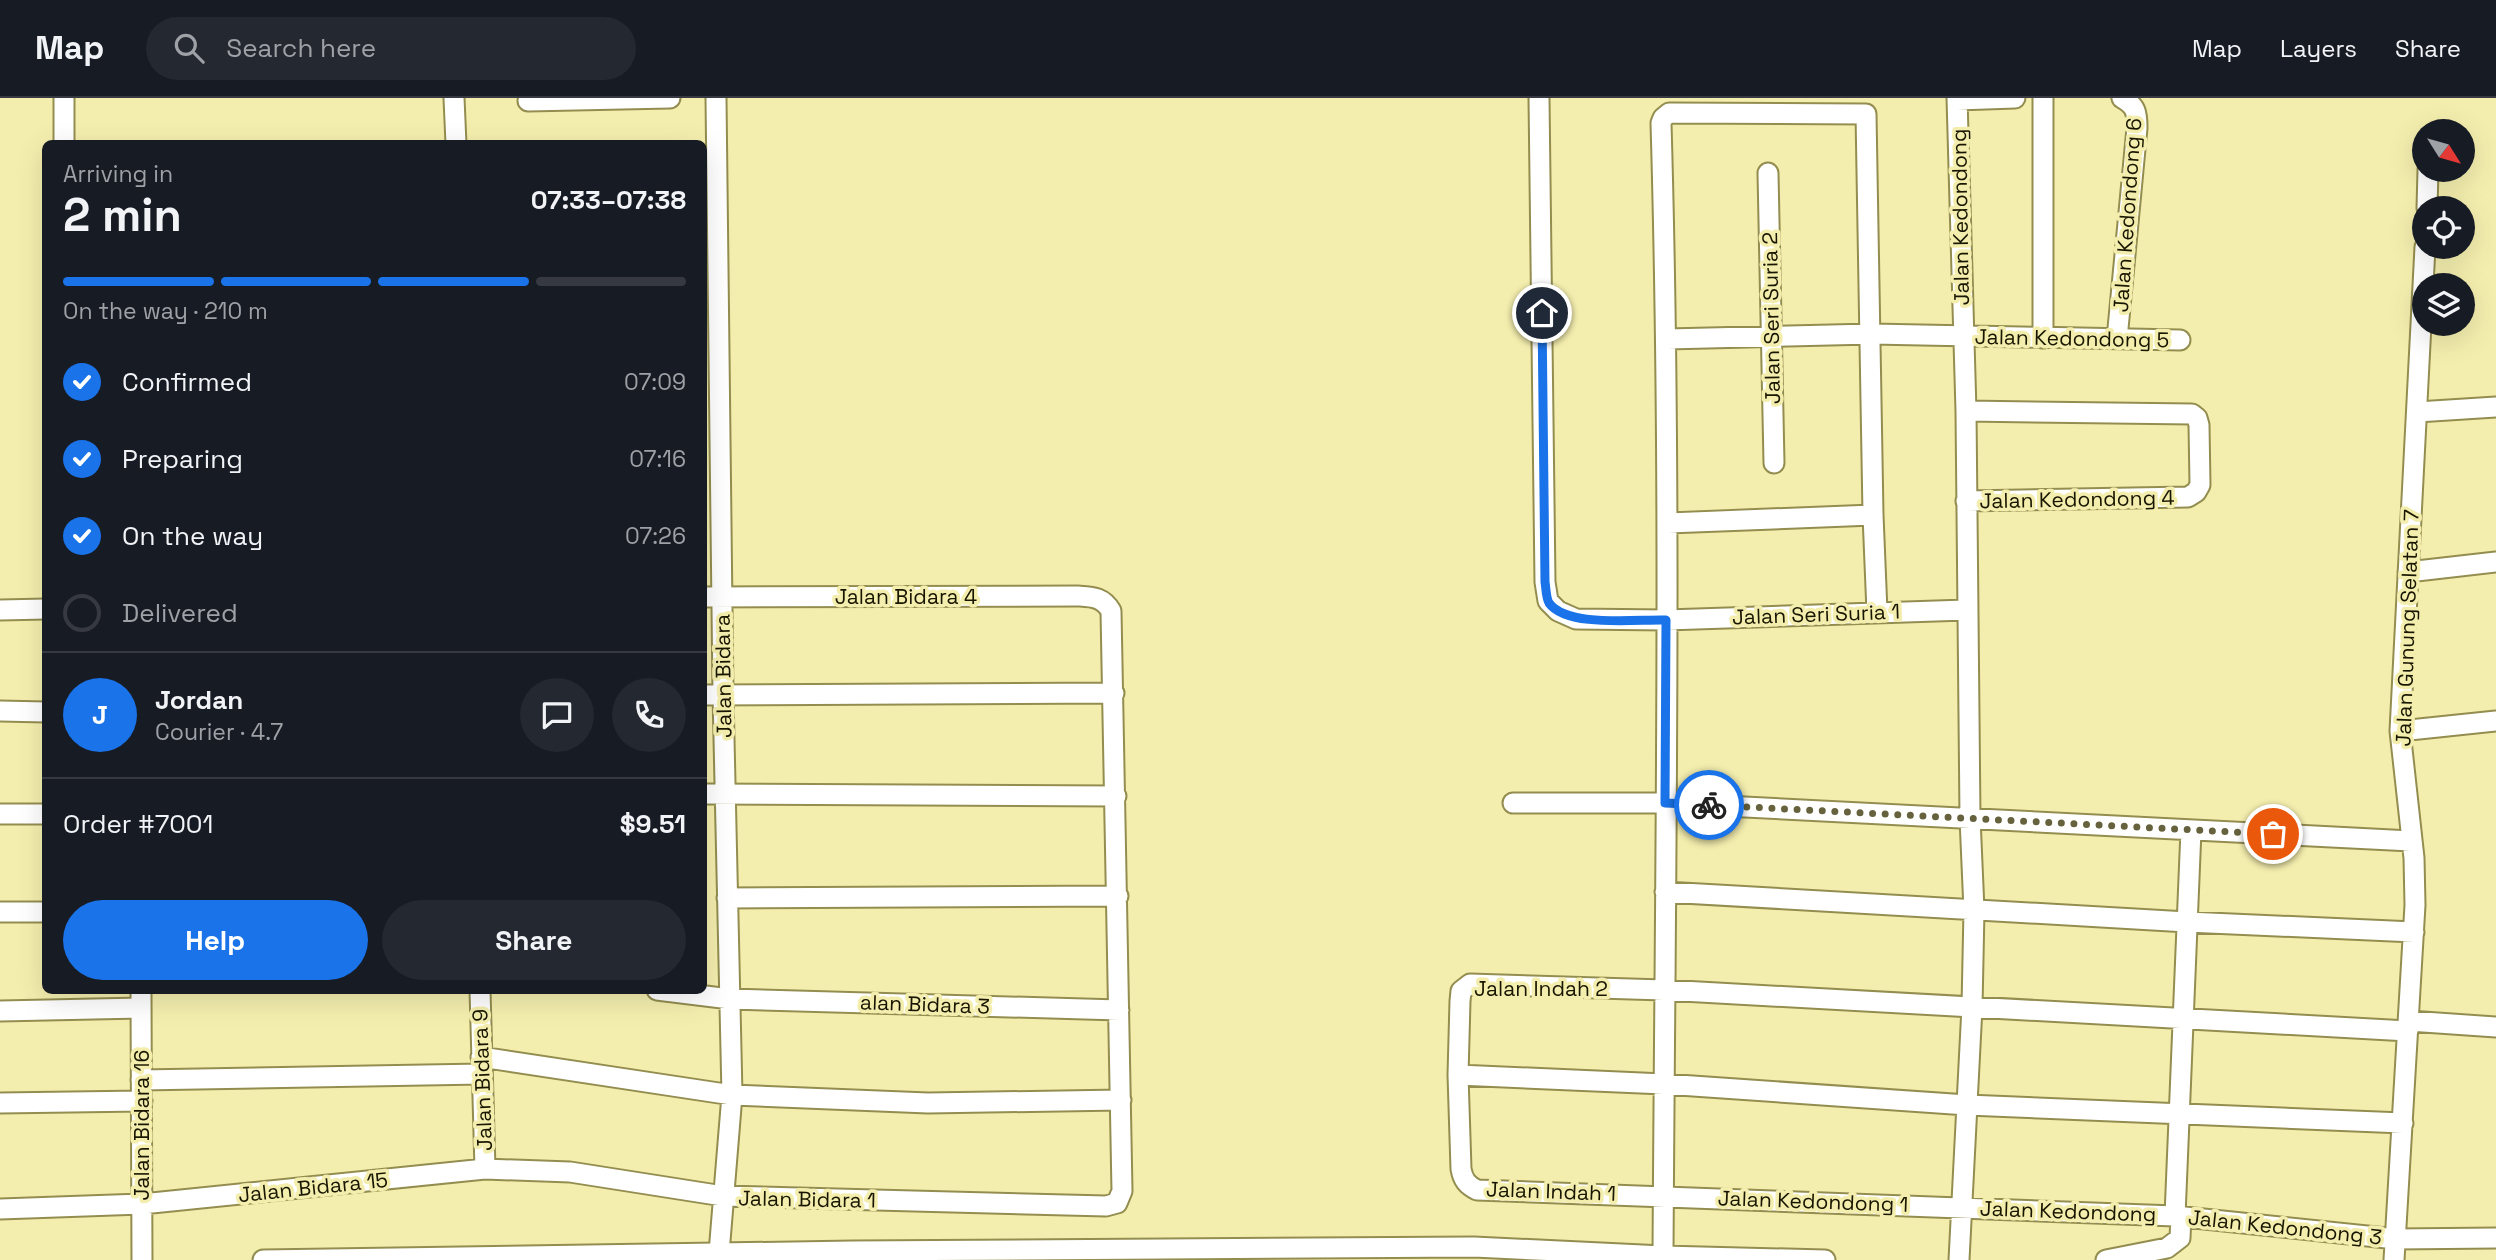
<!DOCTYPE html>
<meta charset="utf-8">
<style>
body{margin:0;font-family:"Space Grotesk",sans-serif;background:#242831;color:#f1f3f6;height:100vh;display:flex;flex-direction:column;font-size:26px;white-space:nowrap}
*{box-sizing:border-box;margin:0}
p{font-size:23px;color:#9ea1a6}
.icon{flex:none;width:38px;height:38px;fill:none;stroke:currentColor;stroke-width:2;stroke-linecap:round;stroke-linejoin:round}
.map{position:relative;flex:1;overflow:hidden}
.side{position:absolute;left:42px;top:42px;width:665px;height:854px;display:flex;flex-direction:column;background:#171b24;border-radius:10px;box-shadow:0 7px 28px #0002}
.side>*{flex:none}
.needle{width:46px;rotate:127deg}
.tools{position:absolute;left:2412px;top:21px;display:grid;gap:14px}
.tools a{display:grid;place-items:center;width:63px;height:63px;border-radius:50%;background:#171b24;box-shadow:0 7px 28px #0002;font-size:35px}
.pin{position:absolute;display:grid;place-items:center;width:60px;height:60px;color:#fff;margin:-30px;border:4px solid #fff;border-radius:50%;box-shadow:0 2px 7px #0007}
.courier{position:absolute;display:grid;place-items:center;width:70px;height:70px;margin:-35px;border:5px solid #1a73e8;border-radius:50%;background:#fff;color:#222;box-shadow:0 2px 9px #0007}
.headline em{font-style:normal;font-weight:700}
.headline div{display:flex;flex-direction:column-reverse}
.headline{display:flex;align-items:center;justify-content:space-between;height:119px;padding:0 21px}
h1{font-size:46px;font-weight:700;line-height:52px}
.bar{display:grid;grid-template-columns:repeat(4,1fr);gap:10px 7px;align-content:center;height:84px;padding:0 21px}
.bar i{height:9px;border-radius:5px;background:#363941}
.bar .current{background:#1a73e8}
.bar p{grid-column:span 4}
.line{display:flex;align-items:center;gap:18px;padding:0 21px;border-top:2px solid #363941}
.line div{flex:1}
.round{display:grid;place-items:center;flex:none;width:74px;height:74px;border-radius:37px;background:#242831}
ol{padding:0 21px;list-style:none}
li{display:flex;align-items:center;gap:21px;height:77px}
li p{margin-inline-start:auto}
li .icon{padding:7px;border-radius:50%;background:#1a73e8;color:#fff;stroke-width:4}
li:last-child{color:#9ea1a6}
li i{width:38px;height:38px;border:4px solid #363941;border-radius:50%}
.button{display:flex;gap:14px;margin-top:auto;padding:14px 21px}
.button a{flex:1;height:80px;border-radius:42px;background:#1a73e8;color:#fff;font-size:28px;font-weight:700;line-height:80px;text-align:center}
.button a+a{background:#242831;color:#f1f3f6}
header{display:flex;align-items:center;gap:42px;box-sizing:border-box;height:98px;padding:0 35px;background:#171b24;border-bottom:2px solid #363941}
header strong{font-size:33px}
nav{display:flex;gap:38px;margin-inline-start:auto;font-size:24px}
.search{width:490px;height:63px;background:#242831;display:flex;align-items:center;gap:18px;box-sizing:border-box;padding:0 24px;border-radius:38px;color:#9ea1a6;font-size:26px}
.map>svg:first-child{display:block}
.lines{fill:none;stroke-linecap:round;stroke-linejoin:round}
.minor-casing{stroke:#938d50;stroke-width:23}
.minor{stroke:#fff;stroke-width:19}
.done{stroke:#66623d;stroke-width:7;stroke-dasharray:0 12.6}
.route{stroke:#1a73e8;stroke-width:9}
.labels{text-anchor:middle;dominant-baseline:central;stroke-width:7;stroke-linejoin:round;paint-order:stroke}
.street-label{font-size:21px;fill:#191600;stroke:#f4eeae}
</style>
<header>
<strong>Map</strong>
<div class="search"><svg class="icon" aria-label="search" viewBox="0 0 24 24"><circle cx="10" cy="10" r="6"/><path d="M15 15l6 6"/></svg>Search here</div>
<nav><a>Map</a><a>Layers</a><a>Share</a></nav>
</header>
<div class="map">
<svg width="2496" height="1162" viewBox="0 0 2496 1162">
<rect width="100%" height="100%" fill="#f4eeae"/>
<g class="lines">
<defs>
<path id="minor" d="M 64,0 L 64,46
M 454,0 L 456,46
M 716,0 L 723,596 L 732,997 L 719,1155
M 1539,0 L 1545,484 L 1548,503 L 1558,513 L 1576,521 L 1666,522 L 1966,512
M 1957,0 L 1966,313 L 1970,720 L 1974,812 L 1972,909 L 1959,1162
M 1957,2 L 2015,0
M 528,3 L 670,0
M 1768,75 L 1774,365
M 2427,110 L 2428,72
M 2043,240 L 2043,0
M 1667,241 L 1872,236 L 2180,242
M 2117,241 L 2137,30 C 2137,14 2136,8 2122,0
M 2417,314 L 2496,309
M 1966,403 L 2188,399 L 2196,394 L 2200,387 L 2199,327 L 2197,320 L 2192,316 L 1966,313
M 1668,425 L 1873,417
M 2408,474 L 2496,464
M 0,512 L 46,511
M 704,597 L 1114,595
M 0,613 L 46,614
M 2400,633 L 2496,623
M 704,696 L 1116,698
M 1513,705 L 1665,705 L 2411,743
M 0,716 L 46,716
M 1665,794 L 2187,824 L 2414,834
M 727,800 L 1118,798
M 0,814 L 46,814
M 141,892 L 142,1162
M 480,892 L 485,1071
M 657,892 L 730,901 L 1119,912
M 0,913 L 141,910
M 2409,923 L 2496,929
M 2408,933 L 1664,892 L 1470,886 L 1461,893 L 1460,903 L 1458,977 L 1461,1071 C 1463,1082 1467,1087 1477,1092 L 2175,1118 L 2396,1141 L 2496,1140
M 481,959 L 732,997 L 928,1005 L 1121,1002
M 1458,977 L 1664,986 L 1967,1007 L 2403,1025
M 141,982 L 482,976
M 0,1005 L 142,1003
M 0,1111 L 142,1106 L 485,1071 L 570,1074 L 723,1098 L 1106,1108 L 1117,1105 L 1122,1093 L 1111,513 C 1103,499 1093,499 1078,498 L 704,499
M 2175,1118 L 2191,732
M 1663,1158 C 1665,780 1672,403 1661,25 L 1663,20 L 1669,15 L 1866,16 L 1873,417 L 1877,514
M 263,1162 L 853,1153 L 1474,1149 L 1663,1158 L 1825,1162
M 2106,1162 L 2167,1150 L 2180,1140 L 2181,1118
M 2394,1162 L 2415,807 L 2414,760 L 2400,633 L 2425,149"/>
</defs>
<use href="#minor" class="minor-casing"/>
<use href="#minor" class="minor"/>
</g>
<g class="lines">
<path class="done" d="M 1709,707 L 2273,736"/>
<path class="route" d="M 1542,215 L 1545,484 C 1546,490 1546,500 1549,505 C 1567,530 1637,521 1666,522 L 1665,705 L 1709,707"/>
</g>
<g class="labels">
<g class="street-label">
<text transform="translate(2127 117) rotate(-86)">Jalan Kedondong 6</text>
<text transform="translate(1960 119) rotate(-91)">Jalan Kedondong</text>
<text transform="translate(1771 220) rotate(-91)">Jalan Seri Suria 2</text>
<text transform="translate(2072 240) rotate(1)">Jalan Kedondong 5</text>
<text transform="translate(2077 401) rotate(-1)">Jalan Kedondong 4</text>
<text x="906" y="498">Jalan Bidara 4</text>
<text transform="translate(1816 516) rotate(-2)">Jalan Seri Suria 1</text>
<text transform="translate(2407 530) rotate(-88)">Jalan Gunung Selatan 7</text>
<text transform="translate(723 578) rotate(-91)">Jalan Bidara</text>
<text x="1541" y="890">Jalan Indah 2</text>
<text transform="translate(925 906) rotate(2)">alan Bidara 3</text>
<text transform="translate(482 982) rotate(-92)">Jalan Bidara 9</text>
<text transform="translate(141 1027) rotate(-90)">Jalan Bidara 16</text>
<text transform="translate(313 1089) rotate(-6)">Jalan Bidara 15</text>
<text transform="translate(1551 1093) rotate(2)">Jalan Indah 1</text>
<text transform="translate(807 1101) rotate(1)">Jalan Bidara 1</text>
<text transform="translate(1813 1103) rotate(2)">Jalan Kedondong 1</text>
<text transform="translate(2068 1113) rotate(2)">Jalan Kedondong</text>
<text transform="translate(2285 1129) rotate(6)">Jalan Kedondong 3</text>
</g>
</g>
</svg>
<div class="tools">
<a><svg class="needle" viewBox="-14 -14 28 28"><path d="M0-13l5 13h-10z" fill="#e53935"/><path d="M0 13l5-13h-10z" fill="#9ea1a6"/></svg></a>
<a><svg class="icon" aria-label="locate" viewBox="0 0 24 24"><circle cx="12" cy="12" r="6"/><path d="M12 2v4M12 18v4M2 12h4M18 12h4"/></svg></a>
<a><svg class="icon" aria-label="layers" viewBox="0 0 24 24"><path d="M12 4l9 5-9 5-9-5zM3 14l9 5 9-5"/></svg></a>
</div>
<div class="pin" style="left:2273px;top:736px;background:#ea580c"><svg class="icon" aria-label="bag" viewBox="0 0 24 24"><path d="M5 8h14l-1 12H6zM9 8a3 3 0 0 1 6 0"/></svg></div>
<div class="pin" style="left:1542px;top:215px;background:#1f2937"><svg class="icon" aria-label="home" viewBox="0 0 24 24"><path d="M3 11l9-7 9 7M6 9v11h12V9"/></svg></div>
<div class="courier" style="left:1709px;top:707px"><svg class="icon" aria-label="bike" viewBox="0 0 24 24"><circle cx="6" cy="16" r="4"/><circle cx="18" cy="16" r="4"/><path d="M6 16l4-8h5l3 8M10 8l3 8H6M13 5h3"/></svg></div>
<section class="side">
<div class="headline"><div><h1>2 min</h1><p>Arriving in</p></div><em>07:33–07:38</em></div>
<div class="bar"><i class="current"></i><i class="current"></i><i class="current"></i><i></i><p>On the way · 210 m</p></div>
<ol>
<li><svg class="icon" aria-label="check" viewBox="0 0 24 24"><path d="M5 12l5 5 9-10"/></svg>Confirmed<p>07:09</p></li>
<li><svg class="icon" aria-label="check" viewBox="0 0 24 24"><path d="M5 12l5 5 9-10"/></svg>Preparing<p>07:16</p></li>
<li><svg class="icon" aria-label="check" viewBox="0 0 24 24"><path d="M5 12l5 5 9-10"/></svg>On the way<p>07:26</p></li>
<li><i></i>Delivered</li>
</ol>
<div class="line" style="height:126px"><b class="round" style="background:#1a73e8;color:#fff">J</b><div><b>Jordan</b><p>Courier · 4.7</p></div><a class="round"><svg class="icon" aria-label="chat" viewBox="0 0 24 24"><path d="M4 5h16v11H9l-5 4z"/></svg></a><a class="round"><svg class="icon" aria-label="phone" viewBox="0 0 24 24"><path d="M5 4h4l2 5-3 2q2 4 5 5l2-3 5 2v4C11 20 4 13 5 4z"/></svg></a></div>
<div class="line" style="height:91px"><div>Order #7001</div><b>$9.51</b></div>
<div class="button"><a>Help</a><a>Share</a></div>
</section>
</div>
